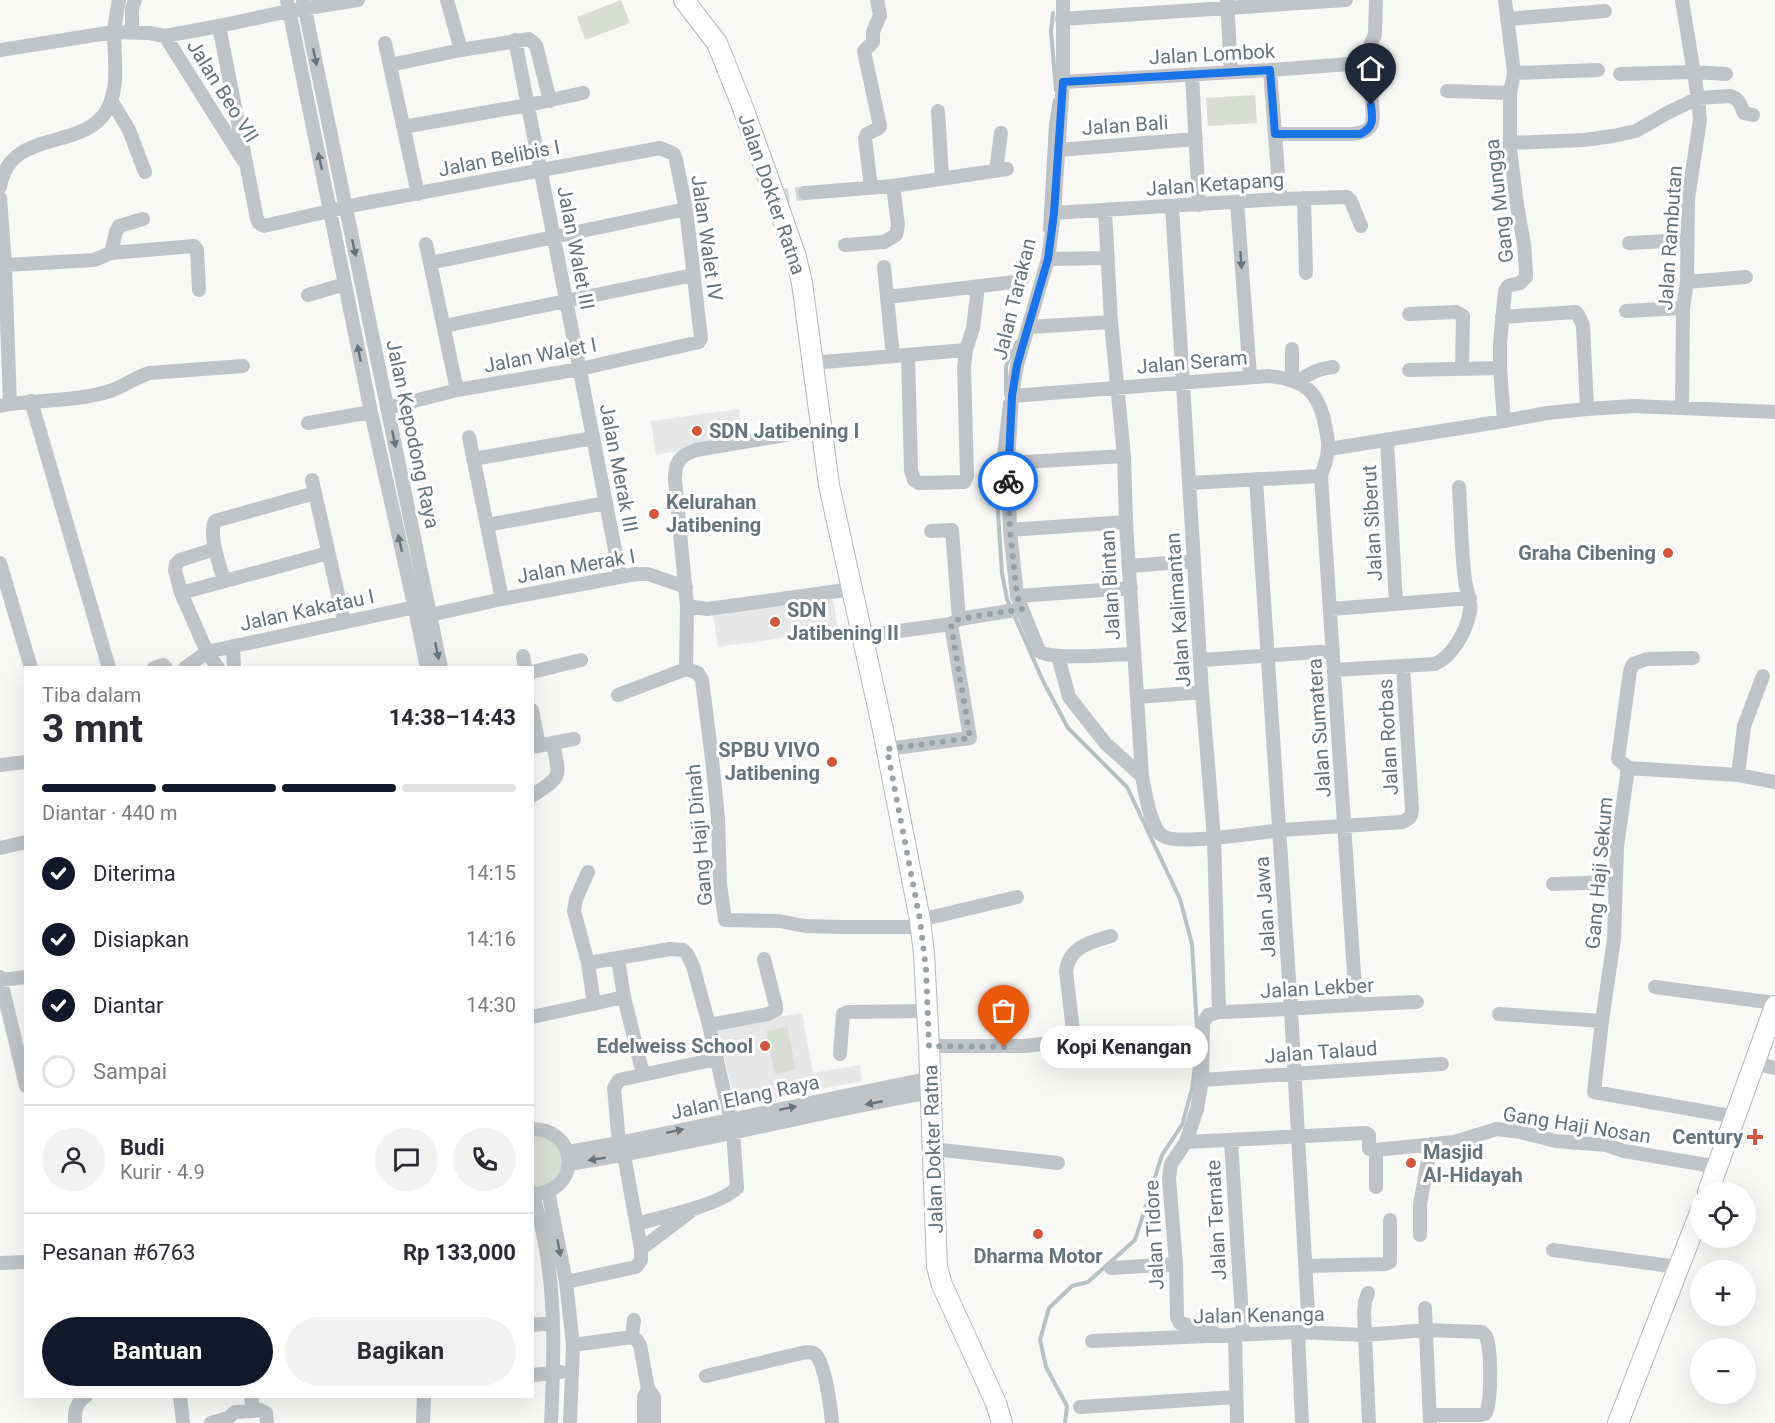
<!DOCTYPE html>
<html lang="id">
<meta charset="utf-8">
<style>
body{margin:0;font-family:Roboto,sans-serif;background:#f2f2f3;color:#2b2b33;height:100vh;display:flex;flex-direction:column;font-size:22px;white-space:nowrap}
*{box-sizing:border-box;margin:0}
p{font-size:20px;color:#7c7c81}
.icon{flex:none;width:33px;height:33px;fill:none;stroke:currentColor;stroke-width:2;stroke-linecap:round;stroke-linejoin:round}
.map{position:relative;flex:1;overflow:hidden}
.drawer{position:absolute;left:24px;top:666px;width:510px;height:732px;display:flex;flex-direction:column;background:#fff;border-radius:0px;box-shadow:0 6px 24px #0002}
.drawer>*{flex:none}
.controls{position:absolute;left:1690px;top:1182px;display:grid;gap:12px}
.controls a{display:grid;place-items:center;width:66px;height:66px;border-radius:50%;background:#fff;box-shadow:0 6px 24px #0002;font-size:30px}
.pin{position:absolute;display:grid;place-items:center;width:51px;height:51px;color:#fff;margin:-62px -26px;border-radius:50% 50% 50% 0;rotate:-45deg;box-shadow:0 0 6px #0007}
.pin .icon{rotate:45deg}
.courier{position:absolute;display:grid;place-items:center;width:60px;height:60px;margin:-30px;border:4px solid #1a73e8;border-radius:50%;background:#fff;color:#222;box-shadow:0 2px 8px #0007}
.bubble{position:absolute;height:42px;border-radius:21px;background:#fff;box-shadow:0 6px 24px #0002;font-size:20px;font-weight:700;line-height:42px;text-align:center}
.head em{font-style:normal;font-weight:700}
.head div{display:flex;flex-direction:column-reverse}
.head{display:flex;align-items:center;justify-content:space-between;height:102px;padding:0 18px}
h1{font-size:39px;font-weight:700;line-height:45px}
.bar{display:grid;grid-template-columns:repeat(4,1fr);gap:9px 6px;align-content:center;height:72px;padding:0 18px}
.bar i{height:8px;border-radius:4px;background:#e1e1e2}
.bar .on{background:#111827}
.bar p{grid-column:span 4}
.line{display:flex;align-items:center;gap:15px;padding:0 18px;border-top:2px solid #e1e1e2}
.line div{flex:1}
.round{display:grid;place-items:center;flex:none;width:63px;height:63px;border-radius:32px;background:#f2f2f3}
ol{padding:0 18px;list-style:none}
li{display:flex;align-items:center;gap:18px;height:66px}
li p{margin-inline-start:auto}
li .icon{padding:6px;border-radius:50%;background:#111827;color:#fff;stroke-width:4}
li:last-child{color:#7c7c81}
li i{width:33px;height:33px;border:3px solid #e1e1e2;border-radius:50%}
.action{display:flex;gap:12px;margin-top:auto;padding:12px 18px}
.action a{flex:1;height:69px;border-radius:36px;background:#111827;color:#fff;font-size:24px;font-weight:700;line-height:69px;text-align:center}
.action a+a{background:#f2f2f3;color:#2b2b33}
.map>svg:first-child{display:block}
.built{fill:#e6e7e6}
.green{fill:#d9ddd6}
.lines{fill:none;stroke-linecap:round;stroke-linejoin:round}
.stream{stroke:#b7c2c5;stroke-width:4}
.street-tunnel{stroke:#d4d7d8;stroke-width:14;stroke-dasharray:14 7;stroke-linecap:butt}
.secondary-casing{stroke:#b3b8bb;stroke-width:22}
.street{stroke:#c0c4c7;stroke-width:14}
.secondary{stroke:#fff;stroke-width:20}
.oneway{fill:#66757d}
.done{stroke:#99a3a7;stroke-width:6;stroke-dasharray:0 10.8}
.route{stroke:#1a73e8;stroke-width:8}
.poi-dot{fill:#d0563e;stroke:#fff;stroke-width:2}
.labels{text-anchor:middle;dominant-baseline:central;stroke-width:6;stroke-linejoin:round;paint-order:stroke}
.street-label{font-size:20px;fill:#66757d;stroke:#fff}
.poi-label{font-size:20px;font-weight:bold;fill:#66757d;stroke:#fff;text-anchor:start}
</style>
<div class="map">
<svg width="1775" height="1423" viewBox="0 0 1775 1423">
<rect width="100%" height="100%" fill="#f8f8f6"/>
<path class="built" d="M 739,409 L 743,440 L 656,455 L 651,421 Z
M 833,597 L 838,630 L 718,647 L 713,614 Z
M 802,1013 L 813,1073 L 860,1065 L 862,1081 L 736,1106 L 717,1027 Z"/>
<path class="green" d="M 621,0 L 630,23 L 585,40 L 577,17 Z
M 1255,95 L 1257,123 L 1208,126 L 1206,98 Z
M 787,1027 L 796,1069 L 775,1074 L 766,1031 Z
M 535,1135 C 539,1136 545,1137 549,1139 C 574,1151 561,1189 533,1187 L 533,1136 Z"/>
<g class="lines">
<path class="stream" d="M 1053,13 L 1051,31 L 1056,90
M 1045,230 L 1051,124 L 1055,100
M 1006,395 L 1006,366 L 1017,342
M 1005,402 L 996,483 L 1002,573 L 1007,599 L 1043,681 L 1068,728 L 1127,787 L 1180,899 L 1192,944 L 1197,1029
M 1065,1423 L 1067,1406 L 1046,1367 L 1040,1340 L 1049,1308 L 1072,1286 L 1088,1282 L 1135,1240 L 1162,1155 L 1182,1125 L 1192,1089 L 1196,1057"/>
<path class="street-tunnel" d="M 775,197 L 805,193"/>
<defs>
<path id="secondary" d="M 684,0 L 717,43 L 743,108 L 775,197 L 796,257 L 802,283 L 829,485 L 883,730 L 920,920 L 924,954 L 929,1046 L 937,1267 L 942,1285 L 996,1403 L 1002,1423
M 1708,1192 L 1775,1006
M 1618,1423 L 1701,1210"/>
</defs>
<use href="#secondary" class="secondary-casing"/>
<path class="street" d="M 287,0 L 371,412 L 413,600 L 427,668
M 303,0 L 441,668
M 447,0 L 461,50
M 1063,0 L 1063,82 L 1054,213 L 1048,259 L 1017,365 L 1012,396 L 1008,463 L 1010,530 L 1017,596 L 1039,651 C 1052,661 1115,654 1134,654
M 1227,0 L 1231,72
M 1062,19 L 1346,0
M 1507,19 L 1605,11
M 219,26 L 257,219 L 259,223 L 264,226 L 360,204 L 660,148 L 674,154 L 676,160 L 686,209 L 701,338 L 699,342 L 580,369 L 457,390 L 387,408
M 132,32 L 132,9 L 135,0
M 165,36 L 243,160
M 515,40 L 620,575
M 385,43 L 418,194
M 0,50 L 114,32 L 149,33 L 165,36 L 219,26 L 289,11 L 358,0
M 390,65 L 461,50 L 529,39 L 536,45 L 550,101
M 1270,70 L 1280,199
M 1514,73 L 1598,70
M 1192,74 L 1199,205
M 1620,74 L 1693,72 L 1726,74
M 1063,82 L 1270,70 L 1363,63
M 1447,91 L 1510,93
M 111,100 L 129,130 L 145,172
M 938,111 L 942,177
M 403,127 L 528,105 L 583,93
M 1275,134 L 1353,134 C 1361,133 1370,131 1372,123 C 1375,112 1368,73 1363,63 L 1375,34 L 1376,0
M 1510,143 L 1584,140 L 1613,136 L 1636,131 L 1667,113 L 1698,98 L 1730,96 C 1740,99 1740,105 1744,113 L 1753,115
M 1058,150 L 1196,139
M 996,171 L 1001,133
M 0,187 C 10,127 83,152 107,110 C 120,86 114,58 114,32 C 115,21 117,11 119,0
M 871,187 L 865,138 L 867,134 L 879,128 L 880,126 L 864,51 L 873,42 L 873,32 L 880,15 L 877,0
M 805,193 L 893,186 L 1007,169
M 0,198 L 5,265 L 10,404
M 1304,198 L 1306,273
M 1237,202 L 1250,376
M 1172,206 L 1202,692 L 1214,838 L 1219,1012
M 1105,210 L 1111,322 L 1124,456 L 1126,522 L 1142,776 C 1145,791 1150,828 1163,836 C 1178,846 1260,832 1282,830 C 1322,827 1362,825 1402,822 C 1409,819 1412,817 1412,809 L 1403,666
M 1054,213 L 1280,199 L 1347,197 L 1351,201 L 1361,226
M 1629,243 L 1687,240
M 426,244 L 457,390
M 845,245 L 884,242 L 896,235 L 898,225 L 893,186
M 111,253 L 194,246 L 197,250 L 199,290
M 1048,259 L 1108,258
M 430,263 L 686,209
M 5,265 L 94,260 L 111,253 L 116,232 L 119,226 L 143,219
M 884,267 L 893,356
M 1687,282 L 1746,277
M 308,295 L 345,284
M 888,297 L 1022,281
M 1626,311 L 1683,308
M 1409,314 L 1456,312 L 1463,316 L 1462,369
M 1502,317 L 1576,312 L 1579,316 L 1583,326 L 1587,409
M 444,326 L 693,275
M 1029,327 L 1111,322
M 1292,349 L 1292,380
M 908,355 L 911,470 L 914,480 L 919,483 L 964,482 L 967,476 L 964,367 L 966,350 L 973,328 L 978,287
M 812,363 L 966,350
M 1409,370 L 1500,368
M 1298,382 C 1309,373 1320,368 1333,367
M 1012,396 L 1268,376 C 1305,379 1320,392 1326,430 C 1327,436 1329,442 1328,448 C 1328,457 1324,467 1321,476 L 1356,1004
M 31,401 L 109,668
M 0,406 L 10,404 C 43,400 78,401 110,391 C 123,387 134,378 149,373 L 243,366
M 1682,408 L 1683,308 L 1687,282 L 1688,199 L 1700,120 L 1698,98 L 1682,0
M 1504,421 L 1500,368 L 1500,343 L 1505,291 L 1508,286 L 1520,283 L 1526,277 L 1526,272 L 1524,244 L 1517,205 L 1510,149 L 1510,93 L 1514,73 L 1505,0
M 308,423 L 371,412
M 821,429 L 696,450 C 679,456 675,462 675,480 L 687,606 L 707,609 L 853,589
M 469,437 L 502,599
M 1387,440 L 1396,603
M 1329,449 L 1504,421 L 1547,413 L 1587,409 L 1634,406 L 1775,412
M 473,459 L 593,438
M 1008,463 L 1124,456
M 1256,479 L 1291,1010 L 1309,1332
M 312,480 L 344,621
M 1189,483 L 1321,476
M 487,525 L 606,503
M 1010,530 L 1126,522
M 931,531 L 952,530 L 959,619
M 215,549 L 180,560 L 176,564 L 175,570 L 181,593 L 207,652 L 218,668
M 0,563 L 31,668
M 1129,566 L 1194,561
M 224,581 C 220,565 208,536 215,521 L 315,493
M 181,593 L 328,553
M 1017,596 L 1131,588
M 1331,609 L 1470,598
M 430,615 L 502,599 L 636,574 L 648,574 L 686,587
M 862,636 L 951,624 L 959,619 L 1022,609
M 233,646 L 234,668
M 523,656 L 525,668
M 1058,656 L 1069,697 L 1106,744 L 1142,776
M 1201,660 L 1333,651
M 154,668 L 163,665 L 166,668
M 185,668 L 207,652 L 415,607
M 686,669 L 698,673 L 702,680 L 712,759 L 718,818 L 720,884 L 725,920 L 779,921 L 805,926 L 843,927 L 921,927
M 1335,670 L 1435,664 C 1453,656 1467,630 1470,611 C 1472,600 1466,591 1465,580 C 1461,549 1461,517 1459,487
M 532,672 L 581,660
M 618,695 L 686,669 L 687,606
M 1137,697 L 1202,692
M 532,710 L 539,746
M 532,747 L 574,739
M 887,749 L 970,738 L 951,624
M 0,765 L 26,762
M 1628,768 L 1617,847 L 1614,939 L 1602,1021 L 1594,1092 L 1736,1117
M 1628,768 L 1618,759 L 1630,671 L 1633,664 L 1647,659 L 1693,658
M 1628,768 L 1738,775 L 1775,782
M 1738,775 L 1744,726 L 1763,676
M 532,796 C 563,775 560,779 553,743
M 0,848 L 26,842
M 588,872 L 576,899 L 574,911 L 588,963 L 594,1004
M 1553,884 L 1616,882
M 920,920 L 1017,897
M 618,959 L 624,997 L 643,1074
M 588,963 L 670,949 L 683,950 L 687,954 L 693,966 L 709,1025 L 733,1131 L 737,1188 C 718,1206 664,1216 637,1224
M 0,977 L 26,1086
M 0,980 L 26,977
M 1655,987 L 1775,1003
M 1499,1014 L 1602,1021
M 532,1017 L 624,997
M 709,1025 L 768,1014 L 776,1010 L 776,1006 L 764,959
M 929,1046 L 1025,1046 L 1068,1041 L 1073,1038 L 1073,1031 L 1066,971 C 1069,947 1090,942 1111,936
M 840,1054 L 843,1014 L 848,1012 L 928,1011
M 1755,1063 L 1775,1068
M 1202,1080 L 1442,1064
M 532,1129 C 576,1129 582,1184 541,1193
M 1231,1141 L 1243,1333
M 1186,1142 L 1366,1133 L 1369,1135 L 1369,1149 L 1376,1150 L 1376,1187
M 619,1143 L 614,1088 L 619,1080 L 716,1059
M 933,1149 L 1058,1163
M 1376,1150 L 1454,1142 L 1497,1129 L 1520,1132 L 1556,1141 L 1606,1145 L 1624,1151 L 1718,1167
M 568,1152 L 619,1143 L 931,1078
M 569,1164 C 691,1145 810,1113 931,1092
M 548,1191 L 566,1282 L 573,1345 L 570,1423
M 533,1193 C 536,1208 541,1223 544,1238 C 556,1298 554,1362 551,1423
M 1420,1235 L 1420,1204 L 1431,1144
M 641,1249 L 690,1212
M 1553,1250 L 1678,1267
M 0,1263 L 26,1262
M 1305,1266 L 1385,1264 L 1390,1262 L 1390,1220
M 1111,1268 L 1176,1264
M 566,1282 L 636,1267 L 641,1260 L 641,1249 L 624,1155
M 1368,1293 L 1365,1302 L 1364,1312 L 1369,1423
M 1425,1308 L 1430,1423
M 634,1320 L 632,1337 L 637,1340 L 640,1345 L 648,1389 L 654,1397 L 654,1423
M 532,1325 L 552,1323
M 1298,1332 L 1302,1423
M 1235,1334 L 1237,1423
M 1218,1335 C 1206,1327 1194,1327 1180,1323 L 1177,1317 L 1176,1264 L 1169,1178 L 1171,1164 L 1186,1142 L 1197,1109 L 1202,1080 L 1203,1023 L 1208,1015 L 1219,1012 C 1285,1010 1351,1004 1417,1002
M 1092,1341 L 1298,1332 L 1364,1335 L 1426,1330 L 1482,1332 C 1485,1335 1486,1335 1487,1339 C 1491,1352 1492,1404 1485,1414 L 1480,1415 L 1430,1415
M 573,1345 L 632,1337
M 532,1375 L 561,1372
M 706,1376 L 806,1352 C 810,1352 812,1352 815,1354 C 825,1362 831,1410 832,1423
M 180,1396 L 183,1423
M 251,1396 L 253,1411 L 260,1410 L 266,1413 L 267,1423
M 1080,1407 L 1236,1397
M 75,1423 C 74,1412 76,1403 86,1396
M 211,1423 L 228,1418 L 235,1412 L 253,1411
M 423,1423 L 424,1396
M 644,1423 L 644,1397 L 648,1389"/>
<use href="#secondary" class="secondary"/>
</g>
<defs><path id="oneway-solid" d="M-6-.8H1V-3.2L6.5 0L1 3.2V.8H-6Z" transform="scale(1.5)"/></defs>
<g class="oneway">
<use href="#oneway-solid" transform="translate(315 57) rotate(78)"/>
<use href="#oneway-solid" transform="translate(320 161) rotate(-102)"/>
<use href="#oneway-solid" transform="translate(354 248) rotate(78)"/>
<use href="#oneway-solid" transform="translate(1241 260) rotate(86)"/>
<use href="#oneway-solid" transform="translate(359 353) rotate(-101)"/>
<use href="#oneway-solid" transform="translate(394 439) rotate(78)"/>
<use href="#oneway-solid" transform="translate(400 543) rotate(-103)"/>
<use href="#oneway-solid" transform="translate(437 651) rotate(78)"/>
<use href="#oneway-solid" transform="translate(874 1103) rotate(169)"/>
<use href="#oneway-solid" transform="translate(788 1108) rotate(-12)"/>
<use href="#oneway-solid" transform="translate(675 1131) rotate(-12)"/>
<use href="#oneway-solid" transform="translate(597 1159) rotate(171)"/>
<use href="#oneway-solid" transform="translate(559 1248) rotate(79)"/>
</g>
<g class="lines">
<path class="done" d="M 1004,1047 L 929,1046 L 926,969 L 920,920 L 887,749 L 970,738 L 951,624 L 959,619 L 1022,609 L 1017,596 L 1010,530 L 1008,481"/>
<path class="route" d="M 1008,481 L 1012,396 L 1017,365 L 1048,259 L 1054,213 L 1063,82 L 1270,70 L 1275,134 L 1360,134 C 1374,128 1373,119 1371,105"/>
</g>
<g class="poi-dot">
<circle cx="697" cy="431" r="6"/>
<circle cx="654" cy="514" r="6"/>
<circle cx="1668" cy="553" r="6"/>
<circle cx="775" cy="622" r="6"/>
<circle cx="832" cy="762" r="6"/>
<circle cx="765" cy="1046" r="6"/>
<path d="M1752 1128h6v6h6v6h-6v6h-6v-6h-6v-6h6z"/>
<circle cx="1411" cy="1163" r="6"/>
<circle cx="1038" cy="1234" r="6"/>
</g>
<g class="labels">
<g class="street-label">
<text transform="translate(1212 54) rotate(-3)">Jalan Lombok</text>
<text transform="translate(223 91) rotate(58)">Jalan Beo VII</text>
<text transform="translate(1125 125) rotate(-4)">Jalan Bali</text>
<text transform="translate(499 158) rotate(-11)">Jalan Belibis I</text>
<text transform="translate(1215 184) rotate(-4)">Jalan Ketapang</text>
<text transform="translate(772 194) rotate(71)">Jalan Dokter Ratna</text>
<text transform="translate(1499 201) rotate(-97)">Gang Mungga</text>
<text transform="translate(707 238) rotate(82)">Jalan Walet IV</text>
<text transform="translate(1670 238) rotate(-86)">Jalan Rambutan</text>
<text transform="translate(576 248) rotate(79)">Jalan Walet III</text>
<text transform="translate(1014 299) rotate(-76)">Jalan Tarakan</text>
<text transform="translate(540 355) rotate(-11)">Jalan Walet I</text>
<text transform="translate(1192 362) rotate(-5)">Jalan Seram</text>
<text transform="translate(413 434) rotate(78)">Jalan Kepodong Raya</text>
<text transform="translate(619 468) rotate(79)">Jalan Merak III</text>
<text transform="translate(1372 523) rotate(-93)">Jalan Siberut</text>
<text transform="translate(576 566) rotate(-10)">Jalan Merak I</text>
<text transform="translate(1110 585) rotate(-93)">Jalan Bintan</text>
<text transform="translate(307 610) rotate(-12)">Jalan Kakatau I</text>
<text transform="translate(1178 610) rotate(-94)">Jalan Kalimantan</text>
<text transform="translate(1319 728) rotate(-94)">Jalan Sumatera</text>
<text transform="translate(1388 737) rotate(-93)">Jalan Rorbas</text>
<text transform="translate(699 835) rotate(-95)">Gang Haji Dinah</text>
<text transform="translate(1599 873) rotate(-85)">Gang Haji Sekum</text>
<text transform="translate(1265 907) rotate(-94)">Jalan Jawa</text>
<text transform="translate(1317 988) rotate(-3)">Jalan Lekber</text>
<text transform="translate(1321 1052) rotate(-4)">Jalan Talaud</text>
<text transform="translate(745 1097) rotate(-12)">Jalan Elang Raya</text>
<text transform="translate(1577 1125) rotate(9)">Gang Haji Nosan</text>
<text transform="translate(933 1149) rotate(-92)">Jalan Dokter Ratna</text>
<text transform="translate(1216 1220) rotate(-93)">Jalan Ternate</text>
<text transform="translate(1154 1235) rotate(-93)">Jalan Tidore</text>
<text transform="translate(1259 1315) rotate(-1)">Jalan Kenanga</text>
</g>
<g class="poi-label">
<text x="709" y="431">SDN Jatibening I</text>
<text x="666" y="502">Kelurahan<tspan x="666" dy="23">Jatibening</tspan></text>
<text x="1656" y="553" text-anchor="end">Graha Cibening</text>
<text x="787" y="610">SDN<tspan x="787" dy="23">Jatibening II</tspan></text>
<text x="820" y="750" text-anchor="end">SPBU VIVO<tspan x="820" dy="23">Jatibening</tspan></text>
<text x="753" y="1046" text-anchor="end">Edelweiss School</text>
<text x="1743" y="1137" text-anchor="end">Century</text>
<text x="1423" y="1152">Masjid<tspan x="1423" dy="23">Al-Hidayah</tspan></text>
<text x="1038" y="1256" text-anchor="middle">Dharma Motor</text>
</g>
</g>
</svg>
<div class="controls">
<a><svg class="icon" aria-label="locate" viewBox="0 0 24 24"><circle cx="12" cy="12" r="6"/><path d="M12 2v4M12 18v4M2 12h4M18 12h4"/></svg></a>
<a>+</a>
<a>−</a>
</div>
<div class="pin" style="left:1004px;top:1047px;background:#ea580c"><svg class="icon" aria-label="bag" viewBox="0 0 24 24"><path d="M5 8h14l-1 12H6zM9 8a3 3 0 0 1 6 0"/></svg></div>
<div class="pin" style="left:1371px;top:105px;background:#1f2937"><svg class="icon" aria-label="home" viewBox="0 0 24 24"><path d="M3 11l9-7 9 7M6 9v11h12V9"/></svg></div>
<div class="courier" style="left:1008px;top:481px"><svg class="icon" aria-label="bike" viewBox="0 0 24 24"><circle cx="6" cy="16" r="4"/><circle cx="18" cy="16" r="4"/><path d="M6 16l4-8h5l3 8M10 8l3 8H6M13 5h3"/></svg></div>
<div class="bubble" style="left:1040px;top:1026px;width:168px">Kopi Kenangan</div>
<section class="drawer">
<div class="head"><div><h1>3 mnt</h1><p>Tiba dalam</p></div><em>14:38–14:43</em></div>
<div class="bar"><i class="on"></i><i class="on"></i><i class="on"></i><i></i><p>Diantar · 440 m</p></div>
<ol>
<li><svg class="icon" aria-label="check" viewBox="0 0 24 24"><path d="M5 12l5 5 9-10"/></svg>Diterima<p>14:15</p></li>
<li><svg class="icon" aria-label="check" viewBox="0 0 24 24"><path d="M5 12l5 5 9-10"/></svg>Disiapkan<p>14:16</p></li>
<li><svg class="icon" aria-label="check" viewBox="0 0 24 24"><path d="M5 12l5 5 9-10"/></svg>Diantar<p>14:30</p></li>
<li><i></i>Sampai</li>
</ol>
<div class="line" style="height:108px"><a class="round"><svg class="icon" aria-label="person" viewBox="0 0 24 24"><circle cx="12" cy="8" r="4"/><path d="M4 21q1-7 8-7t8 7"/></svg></a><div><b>Budi</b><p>Kurir · 4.9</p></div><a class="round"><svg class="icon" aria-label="chat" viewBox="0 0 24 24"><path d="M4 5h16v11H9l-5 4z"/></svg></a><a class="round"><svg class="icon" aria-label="phone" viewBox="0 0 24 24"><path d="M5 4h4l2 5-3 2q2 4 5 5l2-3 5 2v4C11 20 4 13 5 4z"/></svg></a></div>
<div class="line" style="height:78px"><div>Pesanan #6763</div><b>Rp 133,000</b></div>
<div class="action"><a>Bantuan</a><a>Bagikan</a></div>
</section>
</div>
